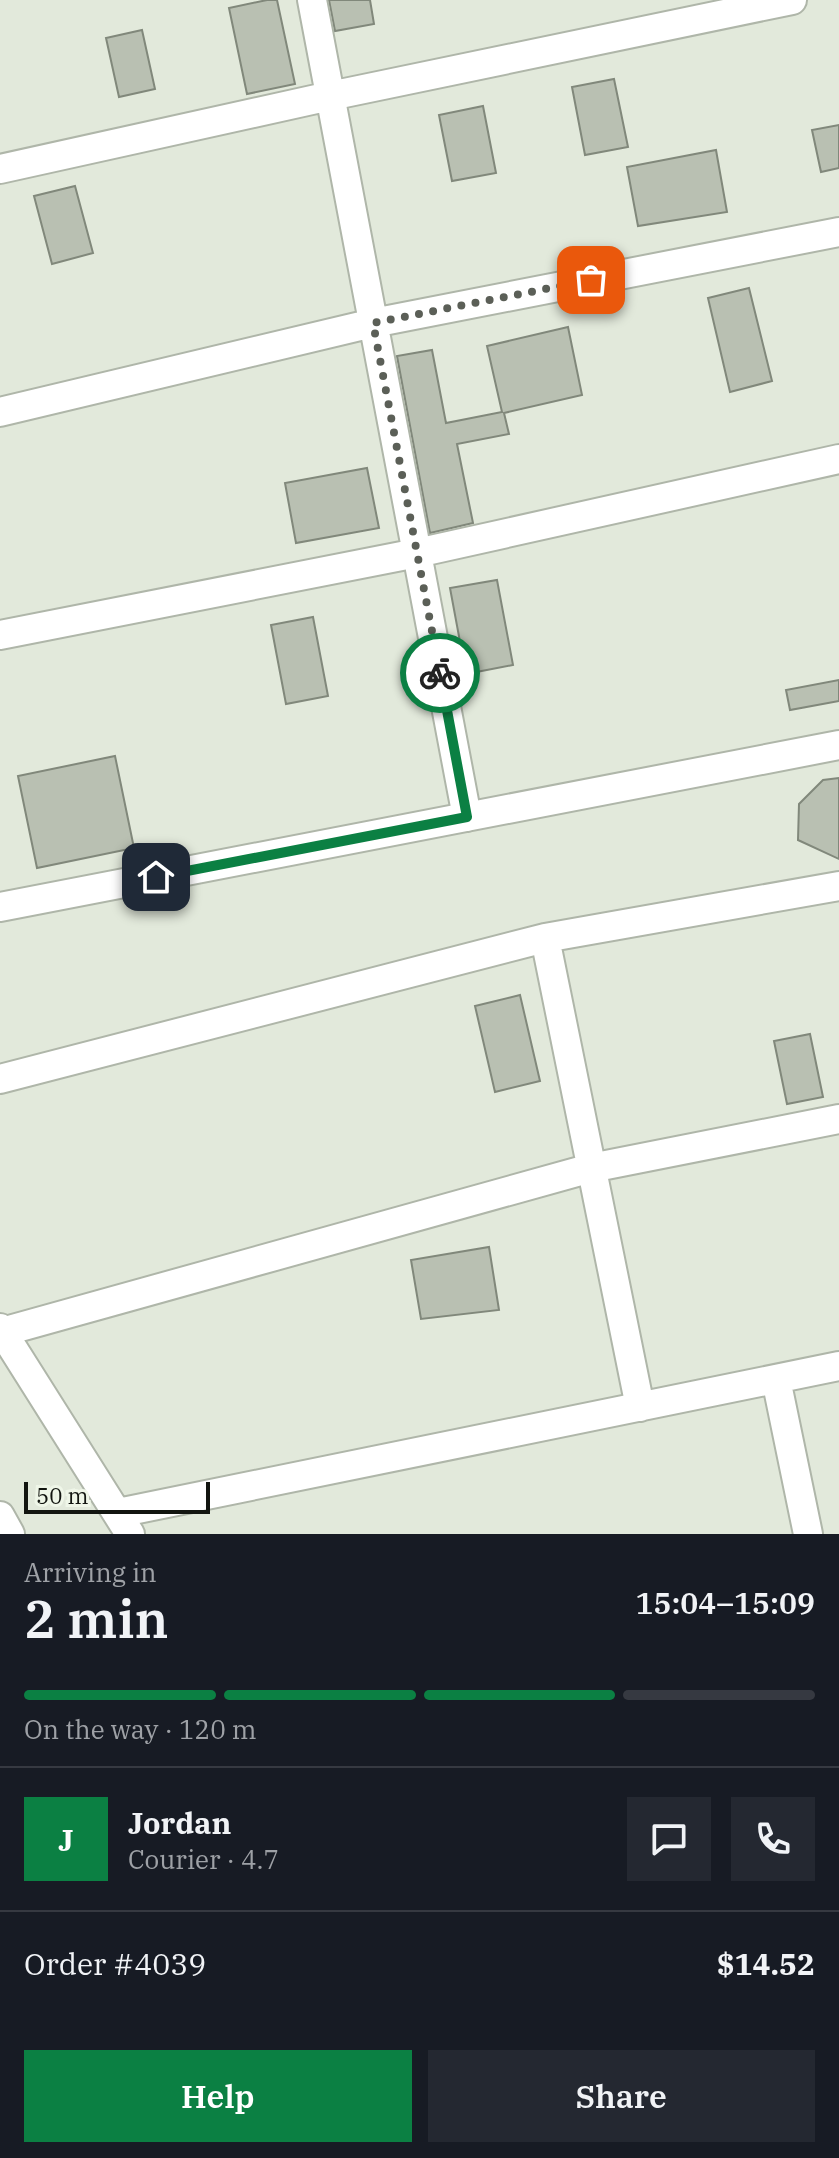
<!DOCTYPE html>
<meta charset="utf-8">
<style>
body{margin:0;font-family:"IBM Plex Serif",serif;background:#242831;color:#f1f3f6;height:100vh;display:flex;flex-direction:column;font-size:30px;white-space:nowrap}
*{box-sizing:border-box;margin:0}
p{font-size:26px;color:#9ea1a6}
.icon{flex:none;width:44px;height:44px;fill:none;stroke:currentColor;stroke-width:2;stroke-linecap:round;stroke-linejoin:round}
.map{position:relative;height:1534px;overflow:hidden}
.panel{display:flex;flex-direction:column;background:#171b24;flex:1}
.panel>*{flex:none}
.scale{position:absolute;left:24px;bottom:20px;width:186px;box-sizing:border-box;padding-left:8px;border:4px solid #121510;border-top:0;font-size:22px;line-height:28px;white-space:nowrap;color:#121510;-webkit-text-stroke:6px #eff6e8;paint-order:stroke}
.pin{position:absolute;display:grid;place-items:center;width:68px;height:68px;color:#fff;margin:-34px;border-radius:16px;box-shadow:0 4px 12px #0006}
.courier{position:absolute;display:grid;place-items:center;width:80px;height:80px;margin:-40px;border:6px solid #0b8043;border-radius:50%;background:#fff;color:#222;box-shadow:0 2px 10px #0007}
.head em{font-style:normal;font-weight:600}
.head div{display:flex;flex-direction:column-reverse}
.head{display:flex;align-items:center;justify-content:space-between;height:136px;padding:0 24px}
h1{font-size:52px;font-weight:600;line-height:60px}
.bar{display:grid;grid-template-columns:repeat(4,1fr);gap:12px 8px;align-content:center;height:96px;padding:0 24px}
.bar i{height:10px;border-radius:6px;background:#363941}
.bar .active{background:#0b8043}
.bar p{grid-column:span 4}
.line{display:flex;align-items:center;gap:20px;padding:0 24px;border-top:2px solid #363941}
.line div{flex:1}
.round{display:grid;place-items:center;flex:none;width:84px;height:84px;border-radius:0px;background:#242831}
.action{display:flex;gap:16px;margin-top:auto;padding:16px 24px}
.action a{flex:1;height:92px;border-radius:0px;background:#0b8043;color:#fff;font-size:32px;font-weight:600;line-height:92px;text-align:center}
.action a+a{background:#242831;color:#f1f3f6}
.map>svg:first-child{display:block}
.building{fill:#b9c0b2;stroke:#81887b;stroke-width:2}
.lines{fill:none;stroke-linecap:round;stroke-linejoin:round}
.minor-casing{stroke:#afb6a9;stroke-width:32}
.minor{stroke:#fff;stroke-width:28}
.done{stroke:#5b5f57;stroke-width:8;stroke-dasharray:0 14.4}
.route{stroke:#0b8043;stroke-width:10}
</style>
<div class="map">
<svg width="839" height="1534" viewBox="0 0 839 1534">
<rect width="100%" height="100%" fill="#e2e9db"/>
<path class="building" d="M 267,0 L 277,0 L 295,84 L 247,94 L 229,8 Z
M 329,0 L 370,0 L 374,24 L 335,31 Z
M 142,30 L 155,89 L 119,97 L 106,38 Z
M 614,79 L 628,147 L 585,155 L 572,87 Z
M 483,106 L 496,173 L 452,181 L 439,115 Z
M 839,125 L 839,168 L 821,172 L 812,130 Z
M 716,150 L 727,212 L 638,226 L 627,167 Z
M 75,186 L 93,253 L 52,264 L 34,196 Z
M 749,288 L 772,381 L 730,392 L 708,298 Z
M 568,327 L 582,395 L 504,413 L 509,434 L 457,444 L 473,523 L 430,533 L 397,356 L 432,350 L 446,423 L 502,412 L 487,346 Z
M 367,468 L 379,528 L 296,543 L 285,483 Z
M 497,580 L 513,665 L 466,674 L 450,588 Z
M 313,617 L 328,696 L 286,704 L 271,625 Z
M 839,680 L 839,701 L 790,710 L 786,690 Z
M 115,756 L 134,848 L 37,868 L 18,776 Z
M 839,778 L 839,859 L 798,840 L 799,804 L 823,780 Z
M 520,995 L 540,1081 L 495,1092 L 475,1006 Z
M 810,1034 L 823,1097 L 787,1104 L 774,1041 Z
M 489,1247 L 499,1310 L 421,1319 L 411,1260 Z"/>
<g class="lines">
<defs>
<path id="minor" d="M 312,0 L 467,817
M 0,169 L 330,96 L 792,0
M 0,412 L 373,323 L 839,232
M 0,635 L 417,553 L 839,459
M 0,907 L 839,745
M 545,938 L 640,1407
M 0,1079 L 545,938 L 839,886
M 0,1328 L 130,1534
M 2,1332 L 591,1168 L 839,1119
M 776,1379 L 808,1534
M 118,1513 L 839,1366
M 0,1516 L 10,1534"/>
</defs>
<use href="#minor" class="minor-casing"/>
<use href="#minor" class="minor"/>
</g>
<g class="lines">
<path class="done" d="M 440,673 L 373,323 L 591,280"/>
<path class="route" d="M 156,877 L 467,817 L 440,673"/>
</g>
</svg>
<div class="scale">50 m</div>
<div class="pin" style="left:591px;top:280px;background:#ea580c"><svg class="icon" aria-label="bag" viewBox="0 0 24 24"><path d="M5 8h14l-1 12H6zM9 8a3 3 0 0 1 6 0"/></svg></div>
<div class="pin" style="left:156px;top:877px;background:#1f2937"><svg class="icon" aria-label="home" viewBox="0 0 24 24"><path d="M3 11l9-7 9 7M6 9v11h12V9"/></svg></div>
<div class="courier" style="left:440px;top:673px"><svg class="icon" aria-label="bike" viewBox="0 0 24 24"><circle cx="6" cy="16" r="4"/><circle cx="18" cy="16" r="4"/><path d="M6 16l4-8h5l3 8M10 8l3 8H6M13 5h3"/></svg></div>
</div>
<section class="panel">
<div class="head"><div><h1>2 min</h1><p>Arriving in</p></div><em>15:04–15:09</em></div>
<div class="bar"><i class="active"></i><i class="active"></i><i class="active"></i><i></i><p>On the way · 120 m</p></div>
<div class="line" style="height:144px"><b class="round" style="background:#0b8043;color:#fff">J</b><div><b>Jordan</b><p>Courier · 4.7</p></div><a class="round"><svg class="icon" aria-label="chat" viewBox="0 0 24 24"><path d="M4 5h16v11H9l-5 4z"/></svg></a><a class="round"><svg class="icon" aria-label="phone" viewBox="0 0 24 24"><path d="M5 4h4l2 5-3 2q2 4 5 5l2-3 5 2v4C11 20 4 13 5 4z"/></svg></a></div>
<div class="line" style="height:104px"><div>Order #4039</div><b>$14.52</b></div>
<div class="action"><a>Help</a><a>Share</a></div>
</section>
